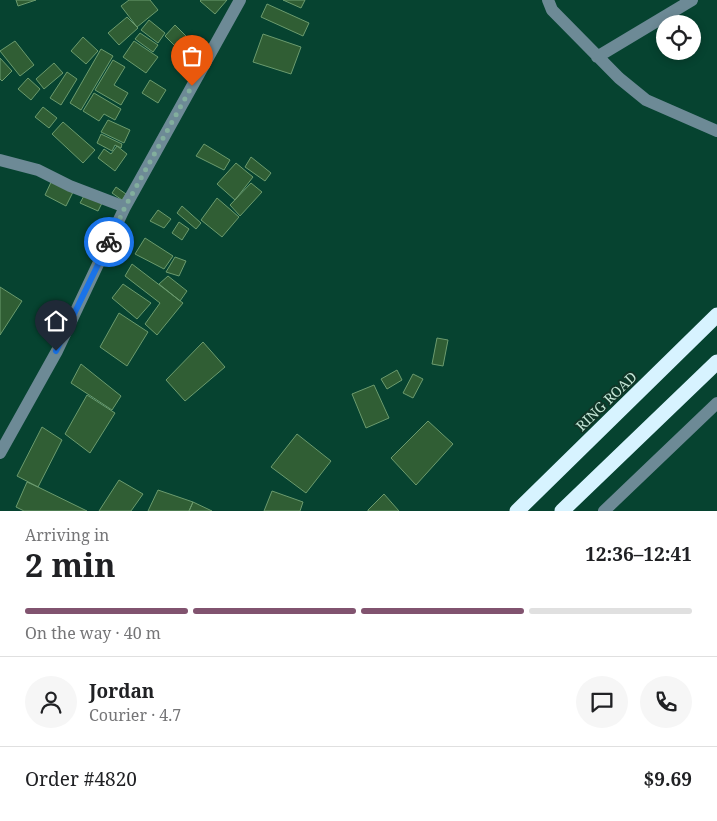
<!DOCTYPE html>
<meta charset="utf-8">
<style>
body{margin:0;font-family:"Noto Serif",serif;background:#f6f6f6;color:#202124;height:100vh;display:flex;flex-direction:column;font-size:19px;white-space:nowrap}
*{box-sizing:border-box;margin:0}
p{font-size:16px;color:#757577}
.icon{flex:none;width:28px;height:28px;fill:none;stroke:currentColor;stroke-width:2;stroke-linecap:round;stroke-linejoin:round}
.map{position:relative;height:511px;overflow:hidden}
.side{display:flex;flex-direction:column;background:#fff;flex:1}
.side>*{flex:none}
.buttons{position:absolute;left:656px;top:15px;display:grid;gap:10px}
.buttons a{display:grid;place-items:center;width:45px;height:45px;border-radius:50%;background:#fff;box-shadow:0 2px 8px #0003;font-size:25px}
.pin{position:absolute;display:grid;place-items:center;width:42px;height:42px;color:#fff;margin:-51px -21px;border-radius:50% 50% 50% 0;rotate:-45deg;box-shadow:0 0 5px #0007}
.pin .icon{rotate:45deg}
.courier{position:absolute;display:grid;place-items:center;width:50px;height:50px;margin:-25px;border:4px solid #1a73e8;border-radius:50%;background:#fff;color:#222;box-shadow:0 1px 6px #0007}
.head em{font-style:normal;font-weight:700}
.head div{display:flex;flex-direction:column-reverse}
.head{display:flex;align-items:center;justify-content:space-between;height:85px;padding:0 25px}
h1{font-size:32px;font-weight:700;line-height:38px}
.bar{display:grid;grid-template-columns:repeat(4,1fr);gap:8px 5px;align-content:center;height:60px;padding:0 25px}
.bar i{height:6px;border-radius:4px;background:#e0e0e0}
.bar .on{background:#81536f}
.bar p{grid-column:span 4}
.line{display:flex;align-items:center;gap:12px;padding:0 25px;border-top:1px solid #e0e0e0}
.line div{flex:1}
.round{display:grid;place-items:center;flex:none;width:52px;height:52px;border-radius:26px;background:#f6f6f6}
.map>svg:first-child{display:block}
.building{fill:#305e34;stroke:#6b9b6e}
.lines{fill:none;stroke-linecap:round;stroke-linejoin:round}
.minor{stroke:#6d8a96;stroke-width:12}
.highway{stroke:#d7f3ff;stroke-width:15}
.done{stroke:#82ae9d;stroke-width:5;stroke-dasharray:0 9}
.route{stroke:#1a73e8;stroke-width:6}
.labels{text-anchor:middle;dominant-baseline:central;stroke-width:4;stroke-linejoin:round;paint-order:stroke}
.street-label{font-size:14px;fill:#c5e7d7;stroke:#103628}
</style>
<div class="map">
<svg width="717" height="511" viewBox="0 0 717 511">
<rect width="100%" height="100%" fill="#064330"/>
<path class="building" d="M 16,0 L 36,0 L 18,6 Z
M 129,0 L 150,0 L 158,10 L 137,27 L 121,6 Z
M 201,0 L 227,0 L 215,14 L 200,1 Z
M 283,0 L 305,0 L 301,8 Z
M 267,4 L 309,23 L 303,36 L 261,17 Z
M 127,17 L 138,28 L 119,45 L 108,33 Z
M 149,20 L 165,33 L 158,43 L 141,30 Z
M 175,25 L 198,48 L 188,59 L 165,36 Z
M 140,33 L 158,45 L 153,52 L 135,39 Z
M 263,34 L 301,47 L 291,74 L 253,62 Z
M 83,37 L 98,51 L 86,64 L 71,51 Z
M 15,41 L 34,65 L 20,76 L 0,51 Z
M 134,41 L 158,57 L 146,73 L 123,57 Z
M 101,49 L 113,56 L 81,110 L 70,103 Z
M 0,58 L 12,71 L 2,81 L 0,79 Z
M 113,60 L 125,67 L 114,85 L 128,93 L 121,105 L 95,90 Z
M 54,63 L 63,73 L 44,89 L 36,79 Z
M 67,72 L 77,79 L 61,105 L 50,98 Z
M 28,78 L 40,89 L 31,100 L 18,89 Z
M 150,80 L 166,90 L 158,103 L 142,93 Z
M 94,93 L 121,109 L 115,120 L 104,114 L 99,121 L 83,111 Z
M 43,107 L 57,118 L 49,128 L 35,117 Z
M 108,120 L 130,130 L 124,143 L 101,132 Z
M 63,122 L 95,150 L 83,163 L 52,134 Z
M 101,134 L 122,144 L 121,148 L 115,145 L 112,151 L 97,143 Z
M 204,144 L 230,160 L 224,170 L 196,156 Z
M 117,146 L 127,154 L 115,171 L 98,158 L 104,149 L 111,154 Z
M 251,157 L 271,173 L 265,181 L 245,167 Z
M 236,163 L 253,177 L 235,200 L 217,184 Z
M 53,178 L 75,188 L 66,206 L 45,195 Z
M 251,183 L 262,192 L 240,216 L 230,205 Z
M 116,187 L 126,194 L 122,200 L 112,193 Z
M 85,194 L 102,203 L 98,211 L 80,203 Z
M 217,198 L 239,217 L 222,237 L 201,220 Z
M 182,206 L 201,223 L 196,229 L 177,213 Z
M 158,210 L 171,219 L 164,228 L 150,221 Z
M 179,222 L 189,229 L 182,240 L 172,233 Z
M 145,238 L 173,256 L 164,269 L 135,254 Z
M 175,257 L 186,261 L 179,276 L 166,272 Z
M 132,264 L 183,303 L 157,335 L 145,324 L 160,303 L 125,276 Z
M 168,276 L 187,291 L 180,301 L 159,284 Z
M 123,284 L 151,303 L 137,319 L 112,298 Z
M 0,287 L 22,301 L 0,335 Z
M 119,313 L 148,332 L 127,366 L 100,347 Z
M 437,338 L 448,340 L 443,366 L 432,364 Z
M 203,342 L 225,367 L 185,401 L 166,380 Z
M 81,364 L 121,396 L 112,410 L 71,383 Z
M 397,370 L 402,380 L 387,389 L 381,379 Z
M 413,374 L 423,379 L 413,398 L 403,393 Z
M 374,385 L 389,418 L 366,428 L 352,394 Z
M 87,395 L 115,413 L 90,453 L 65,434 Z
M 428,421 L 453,444 L 416,485 L 391,458 Z
M 42,427 L 62,440 L 38,487 L 17,476 Z
M 297,434 L 331,461 L 306,493 L 271,467 Z
M 119,480 L 143,494 L 131,511 L 99,511 Z
M 27,482 L 38,487 L 87,511 L 24,511 L 16,507 Z
M 158,490 L 193,502 L 189,511 L 148,511 Z
M 272,491 L 303,502 L 300,511 L 264,511 Z
M 384,494 L 399,511 L 368,511 L 368,510 Z
M 193,502 L 212,511 L 189,511 Z"/>
<g class="lines">
<path class="minor" d="M 548,0 L 552,10 L 619,78 L 646,100 L 717,131
M 597,57 L 692,0
M 0,160 L 38,170 L 70,186 L 125,207
M 0,453 L 57,351 L 125,207 L 240,0
M 604,511 L 717,403"/>
<path class="highway" d="M 517,511 L 717,315
M 562,511 L 717,362"/>
</g>
<g class="lines">
<path class="done" d="M 109,242 L 125,207 L 192,86"/>
<path class="route" d="M 56,351 L 109,242"/>
</g>
<g class="labels">
<g class="street-label">
<text transform="translate(606 401) rotate(-44)">RING ROAD</text>
</g>
</g>
</svg>
<div class="buttons">
<a><svg class="icon" aria-label="locate" viewBox="0 0 24 24"><circle cx="12" cy="12" r="6"/><path d="M12 2v4M12 18v4M2 12h4M18 12h4"/></svg></a>
</div>
<div class="pin" style="left:192px;top:86px;background:#ea580c"><svg class="icon" aria-label="bag" viewBox="0 0 24 24"><path d="M5 8h14l-1 12H6zM9 8a3 3 0 0 1 6 0"/></svg></div>
<div class="pin" style="left:56px;top:351px;background:#1f2937"><svg class="icon" aria-label="home" viewBox="0 0 24 24"><path d="M3 11l9-7 9 7M6 9v11h12V9"/></svg></div>
<div class="courier" style="left:109px;top:242px"><svg class="icon" aria-label="bike" viewBox="0 0 24 24"><circle cx="6" cy="16" r="4"/><circle cx="18" cy="16" r="4"/><path d="M6 16l4-8h5l3 8M10 8l3 8H6M13 5h3"/></svg></div>
</div>
<section class="side">
<div class="head"><div><h1>2 min</h1><p>Arriving in</p></div><em>12:36–12:41</em></div>
<div class="bar"><i class="on"></i><i class="on"></i><i class="on"></i><i></i><p>On the way · 40 m</p></div>
<div class="line" style="height:90px"><a class="round"><svg class="icon" aria-label="person" viewBox="0 0 24 24"><circle cx="12" cy="8" r="4"/><path d="M4 21q1-7 8-7t8 7"/></svg></a><div><b>Jordan</b><p>Courier · 4.7</p></div><a class="round"><svg class="icon" aria-label="chat" viewBox="0 0 24 24"><path d="M4 5h16v11H9l-5 4z"/></svg></a><a class="round"><svg class="icon" aria-label="phone" viewBox="0 0 24 24"><path d="M5 4h4l2 5-3 2q2 4 5 5l2-3 5 2v4C11 20 4 13 5 4z"/></svg></a></div>
<div class="line" style="height:65px"><div>Order #4820</div><b>$9.69</b></div>
</section>
